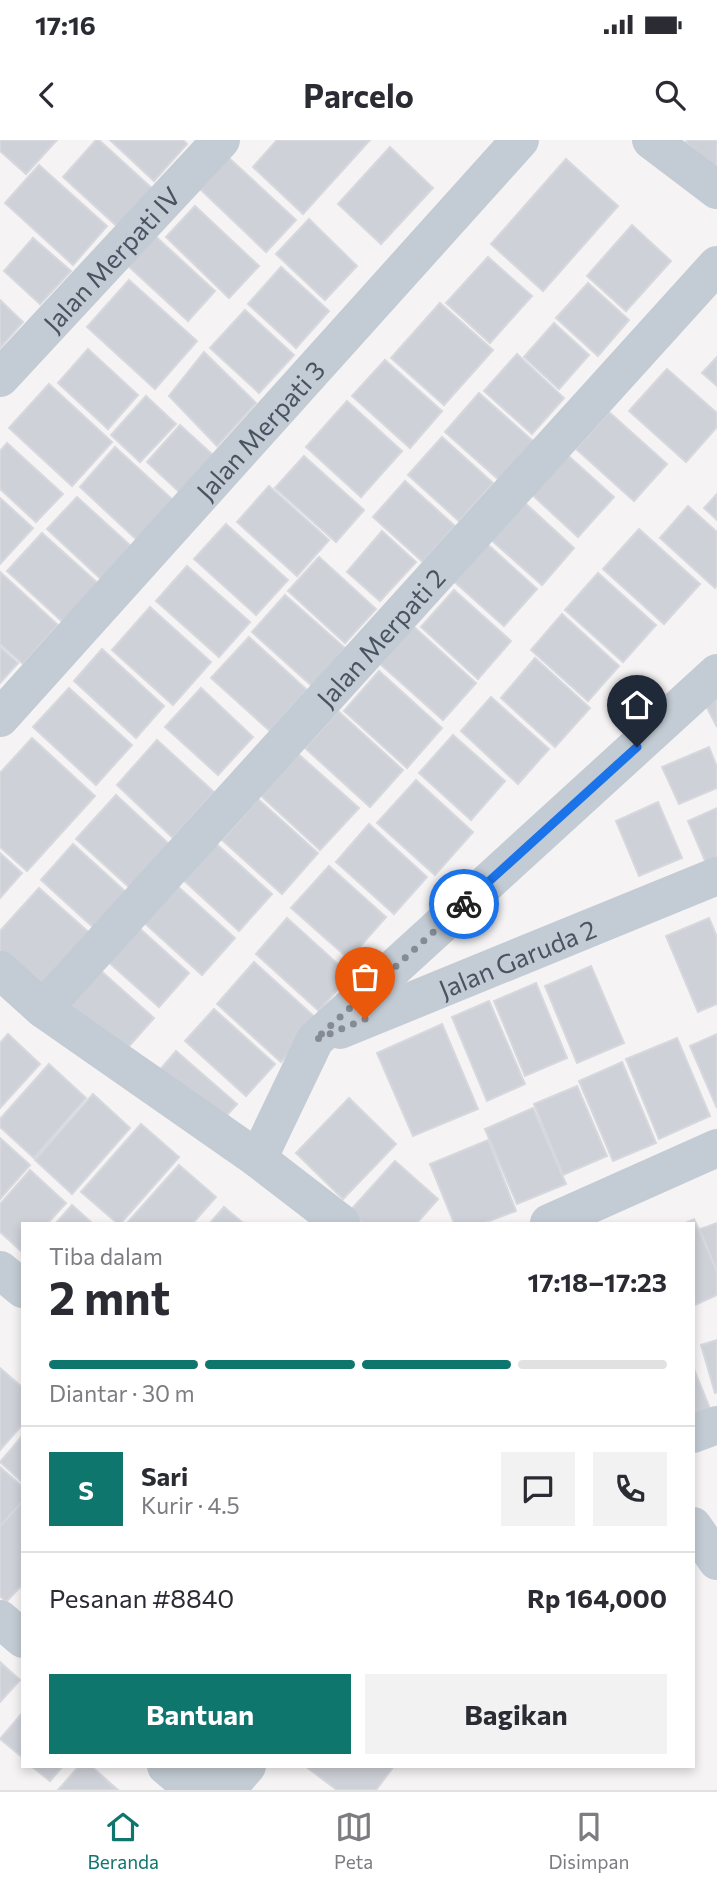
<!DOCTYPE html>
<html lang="id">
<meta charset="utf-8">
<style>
body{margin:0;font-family:Commissioner,sans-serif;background:#f2f2f3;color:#2b2b33;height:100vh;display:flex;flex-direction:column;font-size:26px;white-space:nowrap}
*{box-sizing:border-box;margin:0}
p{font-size:23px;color:#7c7c81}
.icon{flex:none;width:38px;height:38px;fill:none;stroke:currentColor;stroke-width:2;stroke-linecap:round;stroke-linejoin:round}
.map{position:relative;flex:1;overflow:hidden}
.details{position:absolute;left:21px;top:1082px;width:674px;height:546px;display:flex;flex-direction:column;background:#fff;border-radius:0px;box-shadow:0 4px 10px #0003}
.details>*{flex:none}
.pin{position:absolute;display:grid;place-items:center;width:60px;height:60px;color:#fff;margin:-72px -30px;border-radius:50% 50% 50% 0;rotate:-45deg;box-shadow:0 0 7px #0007}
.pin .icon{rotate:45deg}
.courier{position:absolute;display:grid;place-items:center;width:70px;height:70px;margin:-35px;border:5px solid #1a73e8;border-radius:50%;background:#fff;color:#222;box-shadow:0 2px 9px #0007}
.summary em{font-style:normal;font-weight:700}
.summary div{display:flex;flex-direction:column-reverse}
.summary{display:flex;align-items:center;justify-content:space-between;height:119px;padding:0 28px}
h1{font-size:46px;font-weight:700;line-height:52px}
.bar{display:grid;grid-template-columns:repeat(4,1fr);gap:10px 7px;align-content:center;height:84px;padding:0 28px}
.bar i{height:9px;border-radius:5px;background:#e1e1e2}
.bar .selected{background:#0f766e}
.bar p{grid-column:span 4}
.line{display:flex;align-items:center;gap:18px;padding:0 28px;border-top:2px solid #e1e1e2}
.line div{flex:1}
.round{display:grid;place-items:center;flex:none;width:74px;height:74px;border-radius:0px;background:#f2f2f3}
.action{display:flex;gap:14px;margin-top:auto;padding:14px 28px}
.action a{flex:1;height:80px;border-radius:0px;background:#0f766e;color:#fff;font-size:28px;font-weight:700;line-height:80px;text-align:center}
.action a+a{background:#f2f2f3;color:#2b2b33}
.status{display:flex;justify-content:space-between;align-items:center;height:49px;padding:0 35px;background:#fff;direction:ltr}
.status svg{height:19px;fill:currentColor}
header{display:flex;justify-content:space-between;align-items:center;height:91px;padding:0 28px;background:#fff;font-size:32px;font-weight:700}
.tabs{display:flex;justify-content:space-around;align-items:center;height:98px;border-top:2px solid #e1e1e2;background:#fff;font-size:19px;color:#7c7c81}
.tabs a{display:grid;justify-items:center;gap:4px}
.tabs .selected{color:#0f766e}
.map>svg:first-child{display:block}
.building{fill:#ced1d8;stroke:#d6d8de;stroke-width:2}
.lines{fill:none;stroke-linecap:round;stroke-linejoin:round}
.street{stroke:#c3cbd4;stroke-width:38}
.done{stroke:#858b95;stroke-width:7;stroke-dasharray:0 12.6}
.route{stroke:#1a73e8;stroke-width:9}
.labels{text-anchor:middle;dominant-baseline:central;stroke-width:6;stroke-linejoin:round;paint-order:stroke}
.street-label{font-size:26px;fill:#495362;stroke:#fff}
</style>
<div class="status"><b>17:16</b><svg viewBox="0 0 49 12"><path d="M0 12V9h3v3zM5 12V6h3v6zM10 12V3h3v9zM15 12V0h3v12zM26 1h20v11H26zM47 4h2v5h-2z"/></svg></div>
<header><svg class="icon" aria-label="back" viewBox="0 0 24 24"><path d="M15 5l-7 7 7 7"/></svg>Parcelo<svg class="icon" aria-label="search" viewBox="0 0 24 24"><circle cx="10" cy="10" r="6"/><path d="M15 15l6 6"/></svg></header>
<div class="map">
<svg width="717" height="1650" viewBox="0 0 717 1650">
<rect width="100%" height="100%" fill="#f5f3f3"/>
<path class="building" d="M 0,0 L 57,0 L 26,34 L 0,11 Z
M 96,0 L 99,0 L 155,51 L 120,89 L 63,37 Z
M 110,0 L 183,0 L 187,4 L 154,41 Z
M 277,0 L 370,0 L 303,74 L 253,27 Z
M 688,0 L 717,0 L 717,31 L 686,2 Z
M 390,7 L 433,48 L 381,104 L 338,64 Z
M 229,18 L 296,80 L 266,112 L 200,49 Z
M 566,19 L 618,66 L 543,151 L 491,104 Z
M 39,25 L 107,86 L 73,125 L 5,63 Z
M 195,66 L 259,126 L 229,158 L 166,97 Z
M 309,79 L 357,126 L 325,160 L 276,114 Z
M 632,85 L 671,121 L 626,171 L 587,136 Z
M 153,94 L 215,151 L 188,181 L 126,124 Z
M 33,98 L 71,131 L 40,164 L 4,131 Z
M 488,117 L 532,156 L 490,203 L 446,163 Z
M 281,127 L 329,171 L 296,208 L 248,164 Z
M 129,140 L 197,201 L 155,249 L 87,187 Z
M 588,143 L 629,180 L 598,216 L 556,178 Z
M 0,160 L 23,182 L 0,208 Z
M 440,163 L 493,210 L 444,265 L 391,218 Z
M 245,170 L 294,215 L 259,253 L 210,208 Z
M 554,183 L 589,215 L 559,249 L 524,217 Z
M 88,209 L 138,255 L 108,289 L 58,243 Z
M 204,212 L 256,263 L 217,306 L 169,256 Z
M 517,214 L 564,258 L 532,294 L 484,251 Z
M 717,217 L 717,246 L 702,233 Z
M 385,220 L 442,271 L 410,308 L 352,256 Z
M 667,229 L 717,273 L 717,287 L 686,322 L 629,271 Z
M 49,244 L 112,302 L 72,346 L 9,288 Z
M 479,253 L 533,301 L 499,340 L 445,292 Z
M 146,256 L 176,284 L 140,322 L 111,295 Z
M 347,261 L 402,311 L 361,357 L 306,307 Z
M 609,272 L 667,324 L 634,361 L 576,309 Z
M 180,285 L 224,325 L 190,362 L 147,322 Z
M 442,297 L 493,343 L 459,381 L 408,335 Z
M 7,303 L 63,354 L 36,382 L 0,349 L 0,311 Z
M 115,307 L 173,360 L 137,400 L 80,347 Z
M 563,311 L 614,357 L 578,397 L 528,351 Z
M 304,316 L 364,370 L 336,402 L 275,348 Z
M 405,341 L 455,386 L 423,422 L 373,377 Z
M 269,346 L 329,400 L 297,436 L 237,382 Z
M 717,354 L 717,380 L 704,368 Z
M 77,357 L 132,407 L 102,440 L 47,389 Z
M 0,358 L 33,388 L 0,424 Z
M 524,362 L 574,408 L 542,445 L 490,399 Z
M 688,366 L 717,392 L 717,445 L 715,448 L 660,398 Z
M 226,384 L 288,440 L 256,475 L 194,419 Z
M 639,389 L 700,444 L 664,484 L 603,429 Z
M 382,391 L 416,422 L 380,461 L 347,432 Z
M 42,393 L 101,446 L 66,485 L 7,431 Z
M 484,401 L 537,449 L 504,486 L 450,438 Z
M 319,417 L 376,469 L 345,503 L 288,451 Z
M 187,426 L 250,482 L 219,517 L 156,461 Z
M 0,432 L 58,485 L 23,524 L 0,504 Z
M 598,433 L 656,485 L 623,522 L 565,470 Z
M 454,450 L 511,501 L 478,539 L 421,487 Z
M 285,455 L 345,508 L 312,546 L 252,492 Z
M 150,467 L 211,522 L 173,565 L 112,510 Z
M 562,474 L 619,526 L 588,561 L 531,510 Z
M 413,486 L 476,543 L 443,580 L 379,523 Z
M 249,497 L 307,550 L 270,591 L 211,538 Z
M 0,507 L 18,523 L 0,543 Z
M 102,509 L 164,566 L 136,598 L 74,541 Z
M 535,518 L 590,568 L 555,607 L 501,558 Z
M 379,531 L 442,588 L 407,628 L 344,571 Z
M 717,546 L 717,587 L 700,554 Z
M 69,548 L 132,605 L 96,645 L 33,587 Z
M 201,548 L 253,597 L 218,635 L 165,587 Z
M 491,557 L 549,609 L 518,644 L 461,591 Z
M 338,571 L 403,630 L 370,667 L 305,608 Z
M 453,595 L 505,641 L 471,680 L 419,633 Z
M 32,598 L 95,656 L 27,731 L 0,707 L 0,633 Z
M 157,600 L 214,652 L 173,698 L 117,645 Z
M 709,607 L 717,627 L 717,648 L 679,664 L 662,627 Z
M 296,612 L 359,668 L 320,710 L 259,654 Z
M 416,640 L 473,692 L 435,735 L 377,683 Z
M 116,655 L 169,704 L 130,748 L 76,699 Z
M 258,659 L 318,713 L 282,754 L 222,700 Z
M 658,662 L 682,718 L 639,736 L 616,681 Z
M 717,668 L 717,718 L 706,723 L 688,681 Z
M 369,684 L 427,737 L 394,774 L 336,722 Z
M 212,700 L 272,754 L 239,791 L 180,737 Z
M 73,704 L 127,753 L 94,788 L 41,740 Z
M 0,713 L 22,733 L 0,758 Z
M 329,726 L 386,777 L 349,819 L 291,768 Z
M 174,743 L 235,798 L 202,835 L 141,780 Z
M 39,748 L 93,796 L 43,851 L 0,812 L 0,791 Z
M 287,778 L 350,835 L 319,871 L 256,814 Z
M 709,778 L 717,797 L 717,864 L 698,872 L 666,796 Z
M 137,786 L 189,833 L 159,867 L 106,820 Z
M 254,822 L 318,880 L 281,922 L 217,864 Z
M 591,826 L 624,903 L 577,923 L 545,846 Z
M 100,830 L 154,878 L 123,913 L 69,865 Z
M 536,843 L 567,918 L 525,936 L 494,861 Z
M 489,861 L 525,944 L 487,961 L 452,877 Z
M 214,869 L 275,924 L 246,956 L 185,901 Z
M 442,884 L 478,969 L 413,996 L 377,913 Z
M 8,894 L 40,924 L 0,968 L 0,903 Z
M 717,894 L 717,968 L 690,906 Z
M 677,898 L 710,976 L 659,999 L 626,919 Z
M 176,911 L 237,964 L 220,983 L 159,931 Z
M 622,922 L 656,1003 L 613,1021 L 579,941 Z
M 49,924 L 86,958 L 34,1018 L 0,987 L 0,979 Z
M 577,946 L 607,1016 L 563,1035 L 534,964 Z
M 93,954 L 130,988 L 72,1054 L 35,1020 Z
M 349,958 L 396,1004 L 343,1059 L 296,1013 Z
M 533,968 L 566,1044 L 517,1064 L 485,989 Z
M 141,984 L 179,1017 L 121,1083 L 117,1083 L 81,1052 Z
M 0,998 L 30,1025 L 0,1059 Z
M 488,1000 L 516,1071 L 484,1083 L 454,1083 L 430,1024 Z
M 395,1021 L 438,1059 L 417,1083 L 362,1083 L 349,1072 Z
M 179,1025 L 216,1057 L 193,1083 L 127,1083 Z
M 30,1030 L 66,1063 L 48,1083 L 23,1083 L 22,1112 L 0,1092 L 0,1064 Z
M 72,1065 L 92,1083 L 56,1083 Z
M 224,1067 L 243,1083 L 210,1083 Z
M 694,1079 L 717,1130 L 717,1155 L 693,1166 L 693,1083 L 686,1083 Z
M 717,1083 L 717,1133 L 700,1089 Z
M 717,1200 L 717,1252 L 715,1253 L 701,1205 Z
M 693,1227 L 711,1271 L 693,1278 Z
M 0,1228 L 23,1248 L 23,1284 L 0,1310 Z
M 23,1295 L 23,1343 L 0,1322 Z
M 0,1327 L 23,1347 L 23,1361 L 0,1386 Z
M 23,1361 L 23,1444 L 6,1462 L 0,1456 L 0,1386 Z
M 0,1522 L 20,1540 L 0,1562 Z
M 23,1572 L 23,1618 L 0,1599 Z
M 31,1626 L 63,1626 L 50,1641 Z
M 79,1626 L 91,1626 L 118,1650 L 58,1650 Z
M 305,1626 L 394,1626 L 376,1650 L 337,1650 Z"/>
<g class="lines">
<g class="street">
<path d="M 651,0 L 717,50"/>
<path id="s1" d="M 0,238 L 221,0"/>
<path id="s2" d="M 0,578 L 520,0"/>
<path d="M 0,830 L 43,869 L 258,1019 L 341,1083"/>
<path id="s3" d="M 43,869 L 717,125"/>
<path id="s4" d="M 340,890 L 717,736"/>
<path d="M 258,1019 L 315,900 L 717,533"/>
<path d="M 549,1083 L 717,1008"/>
<path d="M 0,1130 L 23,1149"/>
<path d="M 693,1294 L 717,1285"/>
<path d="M 693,1386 L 717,1421"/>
<path d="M 0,1479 L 23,1499"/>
<path d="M 166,1626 L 186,1643 L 212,1646 L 233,1642 L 247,1626"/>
</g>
</g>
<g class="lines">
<path class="done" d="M 365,879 L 315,900 L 464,764"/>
<path class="route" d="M 464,764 L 637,607"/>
</g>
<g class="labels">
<g class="street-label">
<text stroke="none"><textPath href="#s1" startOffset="163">Jalan Merpati IV</textPath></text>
<text stroke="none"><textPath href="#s2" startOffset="388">Jalan Merpati 3</textPath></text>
<text stroke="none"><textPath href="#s3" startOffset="502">Jalan Merpati 2</textPath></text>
<text stroke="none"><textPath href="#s4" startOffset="191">Jalan Garuda 2</textPath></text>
</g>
</g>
</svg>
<div class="pin" style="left:365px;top:879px;background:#ea580c"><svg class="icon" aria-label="bag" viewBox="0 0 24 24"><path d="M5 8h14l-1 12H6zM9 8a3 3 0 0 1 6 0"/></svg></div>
<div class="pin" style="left:637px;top:607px;background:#1f2937"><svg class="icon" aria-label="home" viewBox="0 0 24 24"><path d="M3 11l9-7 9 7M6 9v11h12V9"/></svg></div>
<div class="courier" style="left:464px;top:764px"><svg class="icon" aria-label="bike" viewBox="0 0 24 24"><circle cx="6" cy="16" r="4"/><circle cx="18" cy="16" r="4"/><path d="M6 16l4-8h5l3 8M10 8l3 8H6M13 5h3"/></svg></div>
<section class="details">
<div class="summary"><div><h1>2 mnt</h1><p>Tiba dalam</p></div><em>17:18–17:23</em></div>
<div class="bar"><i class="selected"></i><i class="selected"></i><i class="selected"></i><i></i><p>Diantar · 30 m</p></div>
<div class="line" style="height:126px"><b class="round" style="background:#0f766e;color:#fff">S</b><div><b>Sari</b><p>Kurir · 4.5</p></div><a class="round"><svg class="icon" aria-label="chat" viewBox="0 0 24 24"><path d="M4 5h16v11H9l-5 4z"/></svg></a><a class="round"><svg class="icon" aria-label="phone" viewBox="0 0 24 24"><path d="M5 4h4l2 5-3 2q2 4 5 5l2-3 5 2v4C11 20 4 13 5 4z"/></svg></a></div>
<div class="line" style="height:91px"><div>Pesanan #8840</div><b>Rp 164,000</b></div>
<div class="action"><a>Bantuan</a><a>Bagikan</a></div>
</section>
</div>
<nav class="tabs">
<a class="selected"><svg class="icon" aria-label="home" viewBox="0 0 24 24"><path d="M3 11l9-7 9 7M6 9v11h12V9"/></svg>Beranda</a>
<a><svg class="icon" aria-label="map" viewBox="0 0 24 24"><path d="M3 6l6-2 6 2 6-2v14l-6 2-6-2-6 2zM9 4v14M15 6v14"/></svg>Peta</a>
<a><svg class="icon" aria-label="saved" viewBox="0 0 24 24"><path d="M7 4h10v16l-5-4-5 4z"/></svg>Disimpan</a>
</nav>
